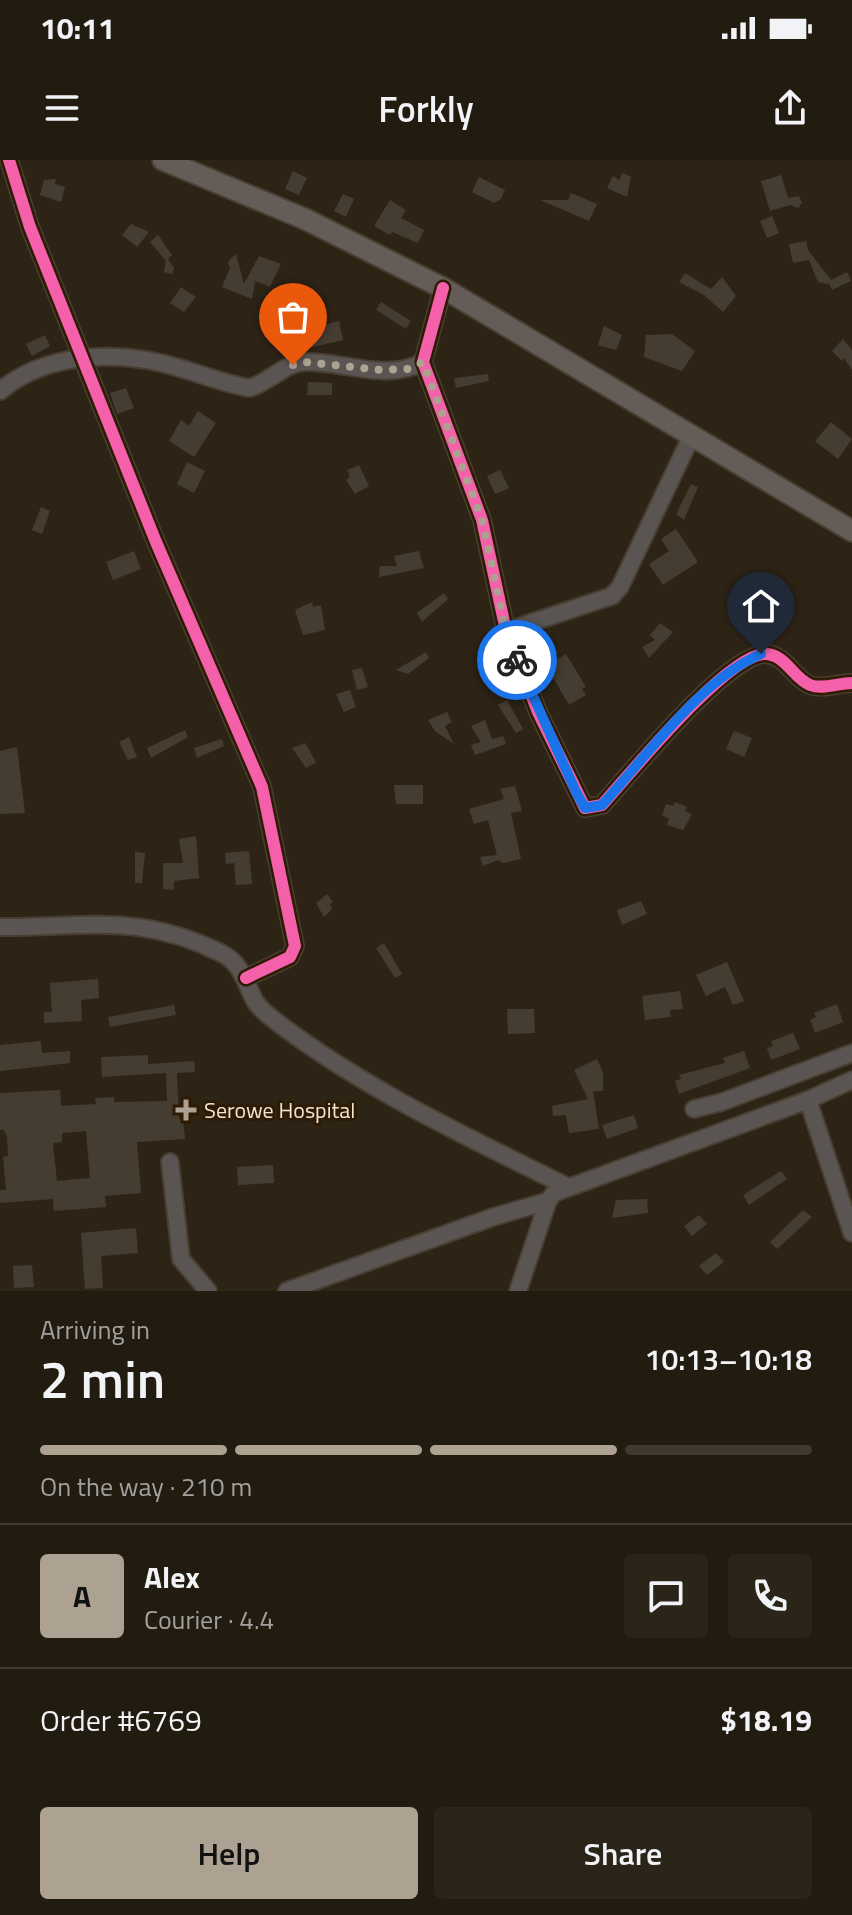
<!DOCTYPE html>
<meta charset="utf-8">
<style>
body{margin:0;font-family:"Titillium Web",sans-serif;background:#2a2419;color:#f1f3f6;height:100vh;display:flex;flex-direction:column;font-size:30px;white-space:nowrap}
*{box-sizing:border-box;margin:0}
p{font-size:26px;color:#a2a19f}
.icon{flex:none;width:44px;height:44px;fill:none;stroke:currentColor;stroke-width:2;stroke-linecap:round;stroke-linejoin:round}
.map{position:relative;height:1131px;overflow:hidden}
.sheet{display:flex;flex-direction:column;background:#221b10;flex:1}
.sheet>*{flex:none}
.pin{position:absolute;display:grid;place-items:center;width:68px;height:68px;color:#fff;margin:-82px -34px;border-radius:50% 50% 50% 0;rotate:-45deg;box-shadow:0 0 8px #0007}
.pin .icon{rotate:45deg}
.courier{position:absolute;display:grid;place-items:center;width:80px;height:80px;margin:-40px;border:6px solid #1a73e8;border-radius:50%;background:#fff;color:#222;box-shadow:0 2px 10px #0007}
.head em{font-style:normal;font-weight:600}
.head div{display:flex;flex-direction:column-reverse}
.head{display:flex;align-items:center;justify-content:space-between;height:136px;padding:0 40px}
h1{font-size:52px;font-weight:600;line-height:60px}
.bar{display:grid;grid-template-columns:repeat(4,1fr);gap:12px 8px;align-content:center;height:96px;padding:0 40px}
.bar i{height:10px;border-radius:6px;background:#3f3930}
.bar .selected{background:#ada192}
.bar p{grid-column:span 4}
.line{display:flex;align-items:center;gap:20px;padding:0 40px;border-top:2px solid #3f3930}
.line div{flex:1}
.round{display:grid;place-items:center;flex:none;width:84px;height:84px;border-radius:8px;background:#2a2419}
.action{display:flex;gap:16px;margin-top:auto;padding:16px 40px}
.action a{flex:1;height:92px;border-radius:8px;background:#ada192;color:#111;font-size:32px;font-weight:600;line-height:92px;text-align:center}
.action a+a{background:#2a2419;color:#f1f3f6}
.status{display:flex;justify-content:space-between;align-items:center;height:56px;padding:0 40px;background:#221b10;direction:ltr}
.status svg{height:22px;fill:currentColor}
header{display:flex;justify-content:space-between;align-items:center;height:104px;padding:0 40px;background:#221b10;font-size:36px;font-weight:600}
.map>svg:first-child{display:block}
.building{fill:#463d32;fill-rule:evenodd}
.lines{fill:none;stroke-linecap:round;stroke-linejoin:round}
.minor-casing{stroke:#483e32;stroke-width:20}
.major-casing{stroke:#483e32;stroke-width:24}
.minor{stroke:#5a5552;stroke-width:16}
.major{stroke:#645c57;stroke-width:20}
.cycleway-casing{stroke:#2e1b03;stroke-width:17}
.cycleway{stroke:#f560ab;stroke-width:12}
.done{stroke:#ada192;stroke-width:8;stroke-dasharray:0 14.4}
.route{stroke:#1a73e8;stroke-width:10}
.poi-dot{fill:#ada192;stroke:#2e1b03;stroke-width:3}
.labels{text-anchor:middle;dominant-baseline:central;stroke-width:6;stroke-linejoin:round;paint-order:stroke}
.poi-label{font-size:22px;fill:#f1e4d5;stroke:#2e1b03;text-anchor:start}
</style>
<div class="status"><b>10:11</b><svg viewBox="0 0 49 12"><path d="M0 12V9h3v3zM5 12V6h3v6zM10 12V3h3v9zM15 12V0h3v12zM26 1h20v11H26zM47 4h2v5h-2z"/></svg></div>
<header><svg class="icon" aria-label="menu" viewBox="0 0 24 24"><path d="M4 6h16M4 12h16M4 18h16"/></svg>Forkly<svg class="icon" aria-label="share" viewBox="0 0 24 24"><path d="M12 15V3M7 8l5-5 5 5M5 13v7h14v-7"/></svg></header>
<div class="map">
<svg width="852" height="1131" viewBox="0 0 852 1131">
<rect width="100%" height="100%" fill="#2e2416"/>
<path class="building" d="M 293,11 L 307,18 L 299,35 L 285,29 Z
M 623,13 L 631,17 L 627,37 L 607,28 L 613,16 L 619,20 Z
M 781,15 L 788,38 L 799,36 L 802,43 L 798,48 L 790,45 L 770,51 L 761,21 Z
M 479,17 L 505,30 L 501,39 L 494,43 L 472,32 Z
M 56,19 L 55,24 L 65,27 L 61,42 L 40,35 L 44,20 Z
M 571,33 L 597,44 L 589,61 L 540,40 L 568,40 Z
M 343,34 L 354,39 L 346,57 L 334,51 Z
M 390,40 L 406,50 L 401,58 L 424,70 L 418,83 L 392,72 L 390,75 L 374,66 Z
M 772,56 L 779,73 L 767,78 L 760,61 Z
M 131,64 L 149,72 L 137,87 L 122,75 Z
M 158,75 L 172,95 L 168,99 L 174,108 L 172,114 L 164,112 L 166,101 L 150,82 Z
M 806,81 L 808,90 L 831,120 L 847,112 L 851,121 L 832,130 L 829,124 L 818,122 L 809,100 L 793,103 L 789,84 Z
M 236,94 L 244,124 L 259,96 L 281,104 L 270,127 L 255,121 L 252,139 L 222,127 L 230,108 L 228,102 Z
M 685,113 L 711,129 L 722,117 L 736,136 L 723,152 L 704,135 L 679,122 Z
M 181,127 L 196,137 L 184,152 L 170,143 Z
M 381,142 L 411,161 L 406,169 L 376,150 Z
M 339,161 L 343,180 L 308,188 L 303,170 Z
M 604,166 L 622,175 L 616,190 L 598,185 Z
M 672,174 L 695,191 L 682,211 L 644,197 L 646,175 Z
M 45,175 L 50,186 L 32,196 L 26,184 Z
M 843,179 L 852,190 L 852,210 L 844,198 L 842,201 L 832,191 Z
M 488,214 L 489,221 L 456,228 L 454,218 Z
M 308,222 L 332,223 L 332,235 L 307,235 Z
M 126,228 L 134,248 L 117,254 L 110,233 Z
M 198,251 L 216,263 L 194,297 L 169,281 L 181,260 L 189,266 Z
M 831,262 L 852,279 L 838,299 L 815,281 Z
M 187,302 L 205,311 L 194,333 L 177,324 Z
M 359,305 L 369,326 L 355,334 L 346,320 L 350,317 L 347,310 Z
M 500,310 L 509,328 L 495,334 L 487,316 Z
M 691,324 L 698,327 L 684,360 L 676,354 Z
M 41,347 L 50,351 L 42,374 L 32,370 Z
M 676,369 L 698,402 L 663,425 L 649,404 L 669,391 L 661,379 Z
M 134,391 L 141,409 L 113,420 L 106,402 Z
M 419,391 L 424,408 L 379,417 L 380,406 L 397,406 L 394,396 Z
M 444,433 L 448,439 L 422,462 L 417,453 Z
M 312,442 L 313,447 L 321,445 L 325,470 L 303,475 L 295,450 Z
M 660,463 L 673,472 L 649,498 L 642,487 L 655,480 L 650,475 Z
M 426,492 L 429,498 L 408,514 L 396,510 Z
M 566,494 L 586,527 L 582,529 L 586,535 L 569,545 L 554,519 L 543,524 L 537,511 Z
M 362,508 L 368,527 L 357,530 L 352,510 Z
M 350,530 L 356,547 L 344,552 L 336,534 Z
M 507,540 L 523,569 L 516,573 L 498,545 Z
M 447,552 L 452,562 L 445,566 L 454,584 L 435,571 L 428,560 Z
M 485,560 L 492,579 L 503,576 L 506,584 L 475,595 L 471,585 L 481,582 L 471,566 Z
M 185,570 L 188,577 L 151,598 L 147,588 Z
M 734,571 L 752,578 L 744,597 L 726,589 Z
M 129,577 L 137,597 L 128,600 L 119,582 Z
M 222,579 L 224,586 L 197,598 L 194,588 Z
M 305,583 L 316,602 L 306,608 L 292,588 Z
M 17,587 L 25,653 L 0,654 L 0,591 Z
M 394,625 L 423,625 L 423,644 L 396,644 Z
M 515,626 L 522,651 L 511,653 L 521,699 L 503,703 L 498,700 L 483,706 L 480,697 L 497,695 L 488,660 L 474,664 L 469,649 L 504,639 L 500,629 Z
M 675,642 L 687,647 L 685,651 L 692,654 L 683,670 L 667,665 L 669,659 L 662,655 L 666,644 L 673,646 Z
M 196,676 L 199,718 L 174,721 L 174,730 L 163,729 L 163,703 L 183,703 L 179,679 Z
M 249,691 L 252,724 L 236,725 L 234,703 L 226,704 L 225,693 Z
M 135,692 L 145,693 L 142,723 L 135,723 Z
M 327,734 L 333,742 L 330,744 L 332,749 L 324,757 L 316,743 Z
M 641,741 L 647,754 L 622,765 L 617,750 Z
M 384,783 L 402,814 L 395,818 L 376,788 Z
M 727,802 L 744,841 L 733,845 L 725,827 L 706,836 L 696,815 Z
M 98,819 L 99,838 L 81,840 L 82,861 L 44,863 L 44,852 L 52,852 L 50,823 Z
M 680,831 L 683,849 L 670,850 L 671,857 L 645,860 L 642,836 Z
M 837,844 L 843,862 L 815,873 L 810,860 L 816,857 L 814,853 Z
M 174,845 L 176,855 L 110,867 L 108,857 Z
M 507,849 L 534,849 L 535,873 L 508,874 Z
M 793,873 L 800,889 L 771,900 L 767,888 L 773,886 L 771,881 Z
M 41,881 L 42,893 L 70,891 L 70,903 L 0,911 L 0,885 Z
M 744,891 L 750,908 L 679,934 L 675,921 L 681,919 L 679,915 L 725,903 L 723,898 Z
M 148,895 L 148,904 L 194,901 L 195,912 L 177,913 L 179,959 L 183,959 L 185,979 L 137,982 L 141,1033 L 105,1036 L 106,1047 L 54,1051 L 53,1039 L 0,1043 L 0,1030 L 6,1030 L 3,997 L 8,996 L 7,977 L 4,970 L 0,970 L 0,933 L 60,930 L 61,946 L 96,944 L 95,938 L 114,937 L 114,942 L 167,941 L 166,913 L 102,917 L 101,897 ZM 86,971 L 90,1018 L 57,1021 L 53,983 L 62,982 L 62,973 Z
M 597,899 L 603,912 L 603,931 L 593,931 L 599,969 L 569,973 L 566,955 L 553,956 L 552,946 L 588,939 L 574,910 Z
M 634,955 L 638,968 L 607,979 L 602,965 Z
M 273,1005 L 274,1023 L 238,1025 L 237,1007 Z
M 781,1011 L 787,1019 L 749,1045 L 743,1035 Z
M 647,1039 L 648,1053 L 612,1058 L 616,1040 Z
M 803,1050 L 812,1057 L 777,1089 L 770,1082 Z
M 699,1055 L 707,1064 L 692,1076 L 684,1066 Z
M 136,1068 L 138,1093 L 101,1096 L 103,1128 L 85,1129 L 81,1073 Z
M 716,1093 L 724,1102 L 707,1115 L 699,1106 Z
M 32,1105 L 34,1127 L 14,1128 L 13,1106 Z"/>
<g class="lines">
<defs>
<path id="minor" d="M 9,0 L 30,67 L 156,382 L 262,627 L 295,786 L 290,797 L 246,818
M 443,128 L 423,202 L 482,360 L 506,471 L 538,552 L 585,648 L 602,645 C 629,615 729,492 766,494 C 786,495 793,518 810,525 C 823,530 838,523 852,523
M 0,231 C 49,190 125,190 183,209 C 206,216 226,224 249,228 C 269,223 284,203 305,202 C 343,201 387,222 423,202
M 506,471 L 612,436 L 620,427 L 691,277
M 0,767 C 85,768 138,752 221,793 C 242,803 245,823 255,841 C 261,851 273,859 282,866 C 370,932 470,978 568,1027
M 808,940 L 852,1073
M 694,949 L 722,942 L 852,893
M 170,1002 L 181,1099 L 208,1131
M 287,1131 L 493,1057 L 548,1041
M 518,1131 L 548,1041 L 554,1033 L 808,940 L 852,920"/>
<path id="major" d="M 163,0 L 305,59 L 443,128 L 852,371"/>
</defs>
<use href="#minor" class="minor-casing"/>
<use href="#major" class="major-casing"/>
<use href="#minor" class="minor"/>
<use href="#major" class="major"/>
<defs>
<path id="cycleway" d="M 9,0 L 30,67 L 156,382 L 262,627 L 295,786 L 290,797 L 246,818
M 443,128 L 423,202 L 482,360 L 506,471 L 538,552 L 585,648 L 602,645 C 629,615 729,492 766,494 C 786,495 793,518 810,525 C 823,530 838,523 852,523"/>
</defs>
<use href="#cycleway" class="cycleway-casing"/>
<use href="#cycleway" class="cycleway"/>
</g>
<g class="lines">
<path class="done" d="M 293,205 L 305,202 L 380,210 L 408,209 L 423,202 L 482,360 L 506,471 L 517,500"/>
<path class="route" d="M 517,500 L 576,632 L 585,648 L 602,645 C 646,597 700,520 761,494"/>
</g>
<path class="poi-dot" d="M182 938h8v8h8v8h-8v8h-8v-8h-8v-8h8z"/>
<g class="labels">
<g class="poi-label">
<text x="204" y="950">Serowe Hospital</text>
</g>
</g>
</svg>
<div class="pin" style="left:293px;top:205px;background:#ea580c"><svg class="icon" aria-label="bag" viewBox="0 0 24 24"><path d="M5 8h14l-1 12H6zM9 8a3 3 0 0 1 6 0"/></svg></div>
<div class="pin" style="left:761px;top:494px;background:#1f2937"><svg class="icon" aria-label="home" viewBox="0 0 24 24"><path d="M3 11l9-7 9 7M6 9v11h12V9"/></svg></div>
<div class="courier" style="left:517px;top:500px"><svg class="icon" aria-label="bike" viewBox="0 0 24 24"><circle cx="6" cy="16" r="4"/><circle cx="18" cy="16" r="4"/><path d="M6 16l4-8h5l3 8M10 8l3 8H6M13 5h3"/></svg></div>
</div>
<section class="sheet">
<div class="head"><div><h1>2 min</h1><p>Arriving in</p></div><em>10:13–10:18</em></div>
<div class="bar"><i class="selected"></i><i class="selected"></i><i class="selected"></i><i></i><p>On the way · 210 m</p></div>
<div class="line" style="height:144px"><b class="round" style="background:#ada192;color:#111">A</b><div><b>Alex</b><p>Courier · 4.4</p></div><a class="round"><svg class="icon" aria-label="chat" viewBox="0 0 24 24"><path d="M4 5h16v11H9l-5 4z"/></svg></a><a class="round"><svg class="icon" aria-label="phone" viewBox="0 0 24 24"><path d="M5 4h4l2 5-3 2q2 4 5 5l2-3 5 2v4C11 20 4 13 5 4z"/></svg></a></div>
<div class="line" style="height:104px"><div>Order #6769</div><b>$18.19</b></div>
<div class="action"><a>Help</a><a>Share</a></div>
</section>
